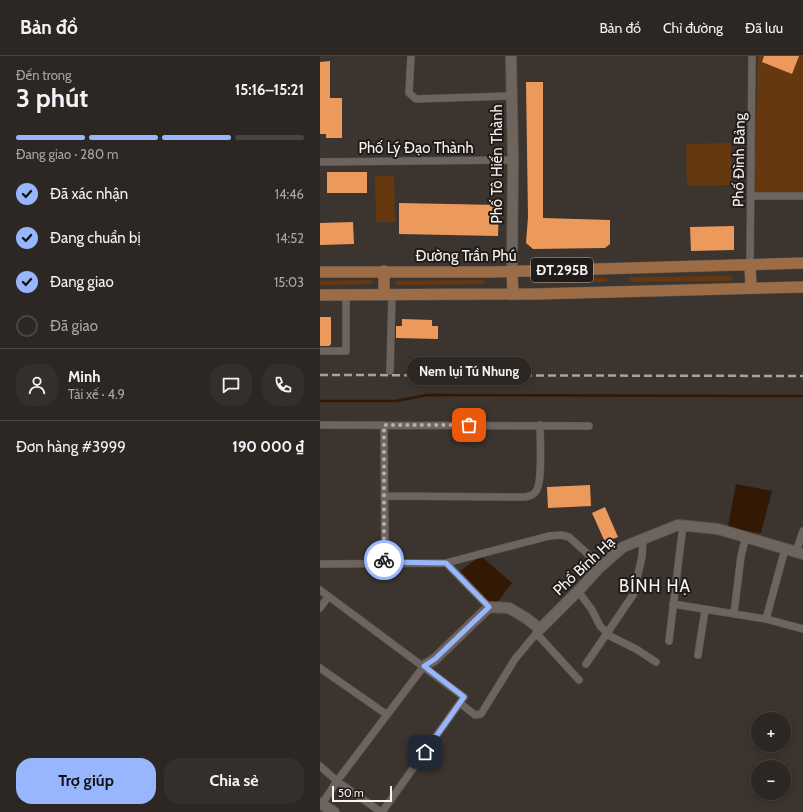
<!DOCTYPE html>
<html lang="vi">
<meta charset="utf-8">
<style>
body{margin:0;font-family:Cabin,sans-serif;background:#342f2b;color:#f1f3f6;height:100vh;display:flex;flex-direction:column;font-size:15px;white-space:nowrap}
*{box-sizing:border-box;margin:0}
p{font-size:13px;color:#a6a5a6}
.icon{flex:none;width:22px;height:22px;fill:none;stroke:currentColor;stroke-width:2;stroke-linecap:round;stroke-linejoin:round}
.map{position:relative;flex:1;overflow:hidden}
.panel{display:flex;flex-direction:column;background:#2c2723;width:320px}
.panel>*{flex:none}
.tools{position:absolute;left:431px;top:656px;display:grid;gap:8px}
.tools a{display:grid;place-items:center;width:40px;height:40px;border-radius:50%;background:#2c2723;box-shadow:0 2px 10px #0003,0 0 0 1px #484441;font-size:20px}
.scale{position:absolute;left:12px;bottom:10px;width:60px;box-sizing:border-box;padding-left:4px;border:2px solid #f8f3f0;border-top:0;font-size:11px;line-height:14px;white-space:nowrap;color:#f8f3f0;-webkit-text-stroke:3px #201c1a;paint-order:stroke}
.pin{position:absolute;display:grid;place-items:center;width:34px;height:34px;color:#fff;margin:-17px;border-radius:8px;box-shadow:0 2px 6px #0006}
.courier{position:absolute;display:grid;place-items:center;width:40px;height:40px;margin:-20px;border:3px solid #98b6fd;border-radius:50%;background:#fff;color:#222;box-shadow:0 1px 5px #0007}
.bubble{position:absolute;height:28px;border-radius:14px;background:#2c2723;box-shadow:0 2px 10px #0003,0 0 0 1px #484441;font-size:13px;font-weight:700;line-height:28px;text-align:center}
.summary em{font-style:normal;font-weight:700}
.summary div{display:flex;flex-direction:column-reverse}
.summary{display:flex;align-items:center;justify-content:space-between;height:68px;padding:0 16px}
h1{font-size:26px;font-weight:700;line-height:30px}
.bar{display:grid;grid-template-columns:repeat(4,1fr);gap:6px 4px;align-content:center;height:48px;padding:0 16px}
.bar i{height:5px;border-radius:3px;background:#484441}
.bar .selected{background:#98b6fd}
.bar p{grid-column:span 4}
.line{display:flex;align-items:center;gap:10px;padding:0 16px;border-top:1px solid #484441}
.line div{flex:1}
.round{display:grid;place-items:center;flex:none;width:42px;height:42px;border-radius:16px;background:#342f2b}
ol{padding:0 16px;list-style:none}
li{display:flex;align-items:center;gap:12px;height:44px}
li p{margin-inline-start:auto}
li .icon{padding:4px;border-radius:50%;background:#98b6fd;color:#111;stroke-width:4}
li:last-child{color:#a6a5a6}
li i{width:22px;height:22px;border:2px solid #484441;border-radius:50%}
.action{display:flex;gap:8px;margin-top:auto;padding:8px 16px}
.action a{flex:1;height:46px;border-radius:16px;background:#98b6fd;color:#111;font-size:16px;font-weight:700;line-height:46px;text-align:center}
.action a+a{background:#342f2b;color:#f1f3f6}
header{display:flex;align-items:center;gap:24px;box-sizing:border-box;height:56px;padding:0 20px;background:#2c2723;border-bottom:1px solid #484441}
header strong{font-size:19px}
nav{display:flex;gap:22px;margin-inline-start:auto;font-size:14px}
main{display:flex;flex:1;min-height:0}
.map>svg:first-child{display:block}
.green{fill:#663810}
.water{fill:#311905}
.lines{fill:none;stroke-linecap:round;stroke-linejoin:round}
.stream{stroke:#311905;stroke-width:2.5}
.building{fill:#ec9a5c}
.street-casing{stroke:#5a534f;stroke-width:8}
.secondary-casing{stroke:#5a534f;stroke-width:12}
.primary-casing{stroke:#5a534f;stroke-width:12}
.street{stroke:#6d645e;stroke-width:7}
.secondary{stroke:#6d645e;stroke-width:10}
.primary{stroke:#9b6c46;stroke-width:11}
.rail{stroke:#a9a3a0;stroke-width:2.5;stroke-dasharray:8 4;stroke-linecap:butt}
.done{stroke:#b6b0ac;stroke-width:4;stroke-dasharray:0 7.2}
.route{stroke:#98b6fd;stroke-width:5}
.labels{text-anchor:middle;dominant-baseline:central;stroke-width:4;stroke-linejoin:round;paint-order:stroke}
.shield{fill:#201c1a;stroke:#b7b2b0;stroke-width:1}
.shield-label{font-size:14px;font-weight:bold;fill:#f8f3f0}
.street-label{font-size:15px;fill:#f8f3f0;stroke:#201c1a}
.quarter-label{font-size:17px;letter-spacing:1px;fill:#f8f3f0;stroke:#201c1a}
</style>
<header>
<strong>Bản đồ</strong>
<nav><a>Bản đồ</a><a>Chỉ đường</a><a>Đã lưu</a></nav>
</header>
<main>
<section class="panel">
<div class="summary"><div><h1>3 phút</h1><p>Đến trong</p></div><em>15:16–15:21</em></div>
<div class="bar"><i class="selected"></i><i class="selected"></i><i class="selected"></i><i></i><p>Đang giao · 280 m</p></div>
<ol>
<li><svg class="icon" aria-label="check" viewBox="0 0 24 24"><path d="M5 12l5 5 9-10"/></svg>Đã xác nhận<p>14:46</p></li>
<li><svg class="icon" aria-label="check" viewBox="0 0 24 24"><path d="M5 12l5 5 9-10"/></svg>Đang chuẩn bị<p>14:52</p></li>
<li><svg class="icon" aria-label="check" viewBox="0 0 24 24"><path d="M5 12l5 5 9-10"/></svg>Đang giao<p>15:03</p></li>
<li><i></i>Đã giao</li>
</ol>
<div class="line" style="height:72px"><a class="round"><svg class="icon" aria-label="person" viewBox="0 0 24 24"><circle cx="12" cy="8" r="4"/><path d="M4 21q1-7 8-7t8 7"/></svg></a><div><b>Minh</b><p>Tài xế · 4.9</p></div><a class="round"><svg class="icon" aria-label="chat" viewBox="0 0 24 24"><path d="M4 5h16v11H9l-5 4z"/></svg></a><a class="round"><svg class="icon" aria-label="phone" viewBox="0 0 24 24"><path d="M5 4h4l2 5-3 2q2 4 5 5l2-3 5 2v4C11 20 4 13 5 4z"/></svg></a></div>
<div class="line" style="height:52px"><div>Đơn hàng #3999</div><b>190 000 ₫</b></div>
<div class="action"><a>Trợ giúp</a><a>Chia sẻ</a></div>
</section>
<div class="map">
<svg width="483" height="756" viewBox="0 0 483 756">
<rect width="100%" height="100%" fill="#3b342f"/>
<path class="green" d="M 438,0 L 483,0 L 483,136 L 434,137 Z
M 411,87 L 412,129 L 367,130 L 366,88 Z
M 55,120 L 74,120 L 75,166 L 56,166 Z
M 410,220 L 413,223 L 409,225 L 310,226 L 309,221 Z
M 223,222 L 287,222 L 288,226 L 223,227 L 220,224 Z
M 51,224 L 53,226 L 50,228 L 0,229 L 0,225 Z
M 164,224 L 165,226 L 163,228 L 78,229 L 74,228 L 76,225 Z"/>
<path class="water" d="M 416,428 L 452,435 L 441,477 L 415,474 L 408,471 Z
M 161,500 L 192,527 L 179,544 L 174,547 L 167,544 L 140,515 Z"/>
<g class="lines">
<path class="stream" d="M 0,345 L 76,345 L 107,339 L 483,340"/>
</g>
<path class="building" d="M 444,0 L 479,0 L 472,18 L 442,6 Z
M 10,5 L 10,42 L 22,42 L 22,82 L 6,82 L 6,78 L 0,78 L 0,6 Z
M 206,26 L 223,26 L 223,162 L 290,164 L 290,188 L 285,192 L 213,193 L 206,187 L 208,161 Z
M 7,116 L 47,116 L 47,137 L 7,137 Z
M 79,147 L 179,149 L 178,180 L 79,178 Z
M 33,166 L 34,188 L 0,189 L 0,167 Z
M 414,170 L 414,194 L 371,195 L 370,171 Z
M 0,261 L 11,261 L 11,288 L 9,290 L 0,290 Z
M 82,263 L 112,264 L 112,270 L 118,270 L 118,283 L 76,282 L 76,270 L 82,270 Z
M 270,429 L 271,450 L 228,452 L 227,431 Z
M 285,451 L 298,481 L 285,486 L 272,457 Z"/>
<g class="lines">
<defs>
<path id="street" d="M 91,0 L 89,37 L 96,43 L 192,40
M 0,106 L 193,104
M 432,140 L 483,140
M 430,208 L 432,0
M 0,295 L 26,295 L 26,239
M 70,315 L 72,238
M 0,369 L 269,370
M 64,369 L 65,506
M 64,440 L 205,441 C 210,440 214,439 216,435 C 223,426 220,383 220,369
M 476,496 L 483,475
M 126,507 L 169,551
M 0,508 L 126,507 L 229,480 L 241,479 L 249,481 L 281,510
M 0,534 L 144,641 L 62,756
M 258,535 L 272,554 L 280,570 L 290,580 L 316,593 L 336,606
M 353,548 L 446,563 L 483,573
M 0,552 L 8,541
M 414,557 L 421,500 L 426,481
M 446,563 L 465,493
M 216,577 L 259,624
M 349,585 L 363,469
M 378,599 L 385,554
M 266,608 L 313,539 L 322,501 L 323,482
M 0,612 L 66,658
M 140,647 L 155,659 L 161,658 L 195,603 L 220,573
M 0,710 L 17,725 L 61,756
M 2,748 L 17,725 L 104,610"/>
<path id="secondary" d="M 191,0 L 193,104 L 192,215
M 104,610 L 115,603 L 169,551 L 189,552 L 206,562 L 220,573 L 261,532 L 278,513 L 303,491 L 358,469 L 398,473 L 483,498
M 0,747 L 14,756"/>
<path id="primary" d="M 430,208 L 431,232
M 192,215 L 193,238
M 0,216 L 173,216 L 483,207
M 64,238 L 64,215
M 0,239 L 216,238 L 483,231"/>
</defs>
<use href="#street" class="street-casing"/>
<use href="#secondary" class="secondary-casing"/>
<use href="#primary" class="primary-casing"/>
<use href="#street" class="street"/>
<use href="#secondary" class="secondary"/>
<use href="#primary" class="primary"/>
<path class="rail" d="M 0,319 L 483,320"/>
</g>
<g class="lines">
<path class="done" d="M 64,504 L 64,369 L 149,369"/>
<path class="route" d="M 64,504 L 64,506 L 126,507 L 169,551 L 115,603 L 104,610 L 144,641 L 105,696"/>
</g>
<g class="labels">
<rect class="shield" x="211" y="202" width="62" height="24" rx="3"/>
<g class="shield-label">
<text x="242" y="214">ĐT.295B</text>
</g>
<g class="street-label">
<text x="96" y="92">Phố Lý Đạo Thành</text>
<text transform="translate(419 104) rotate(-89)">Phố Đình Bảng</text>
<text transform="translate(177 108) rotate(-90)">Phố Tô Hiến Thành</text>
<text x="146" y="200">Đường Trần Phú</text>
<text transform="translate(264 510) rotate(-43)">Phố Bính Hạ</text>
</g>
<g class="quarter-label">
<text x="335" y="530">BÍNH HẠ</text>
</g>
</g>
</svg>
<div class="tools">
<a>+</a>
<a>−</a>
</div>
<div class="scale">50 m</div>
<div class="pin" style="left:149px;top:369px;background:#ea580c"><svg class="icon" aria-label="bag" viewBox="0 0 24 24"><path d="M5 8h14l-1 12H6zM9 8a3 3 0 0 1 6 0"/></svg></div>
<div class="pin" style="left:105px;top:696px;background:#1f2937"><svg class="icon" aria-label="home" viewBox="0 0 24 24"><path d="M3 11l9-7 9 7M6 9v11h12V9"/></svg></div>
<div class="courier" style="left:64px;top:504px"><svg class="icon" aria-label="bike" viewBox="0 0 24 24"><circle cx="6" cy="16" r="4"/><circle cx="18" cy="16" r="4"/><path d="M6 16l4-8h5l3 8M10 8l3 8H6M13 5h3"/></svg></div>
<div class="bubble" style="left:87px;top:301px;width:124px">Nem lụi Tú Nhung</div>
</div>
</main>
